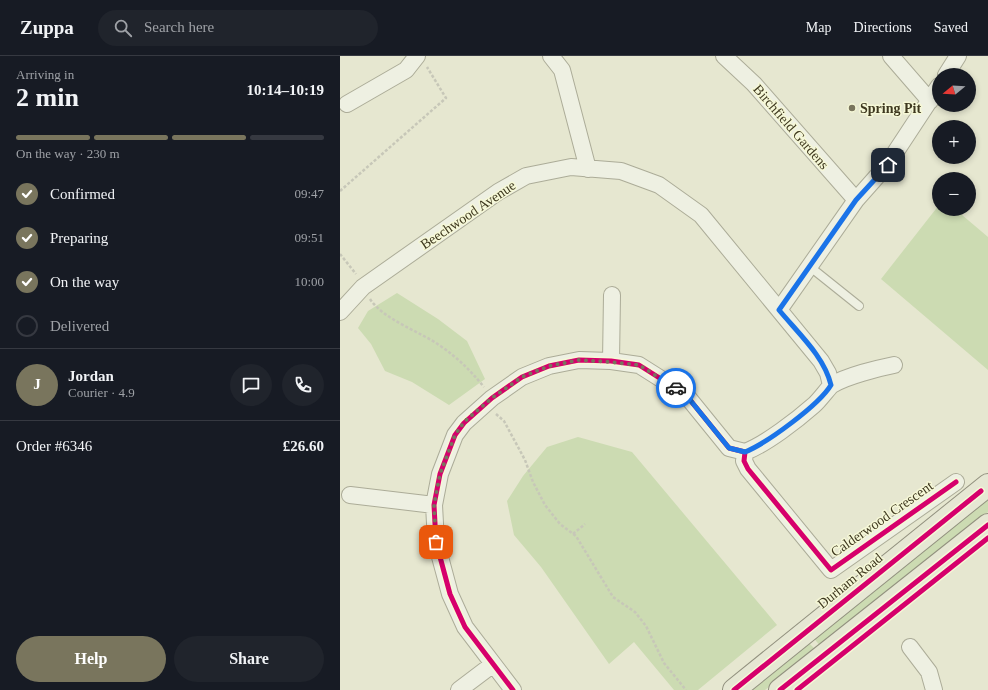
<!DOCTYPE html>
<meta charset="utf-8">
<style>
body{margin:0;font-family:"Times New Roman",serif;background:#20242c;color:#f1f3f6;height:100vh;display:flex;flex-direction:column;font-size:15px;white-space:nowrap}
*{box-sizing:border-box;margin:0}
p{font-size:13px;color:#9ea1a6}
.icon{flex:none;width:22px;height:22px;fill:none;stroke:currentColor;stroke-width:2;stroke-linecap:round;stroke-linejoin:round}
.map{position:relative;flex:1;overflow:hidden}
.drawer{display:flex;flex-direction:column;background:#171b24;width:340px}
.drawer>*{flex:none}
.needle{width:26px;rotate:252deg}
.tools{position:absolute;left:592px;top:12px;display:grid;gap:8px}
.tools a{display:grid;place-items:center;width:44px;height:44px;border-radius:50%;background:#171b24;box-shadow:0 2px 6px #0003;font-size:20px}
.pin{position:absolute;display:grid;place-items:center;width:34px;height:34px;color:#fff;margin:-17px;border-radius:8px;box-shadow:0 2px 6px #0006}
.courier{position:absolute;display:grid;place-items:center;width:40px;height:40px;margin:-20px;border:3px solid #1a73e8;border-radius:50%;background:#fff;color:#222;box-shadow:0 1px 5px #0007}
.head em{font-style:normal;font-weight:700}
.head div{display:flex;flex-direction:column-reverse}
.head{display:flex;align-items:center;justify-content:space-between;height:68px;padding:0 16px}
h1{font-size:26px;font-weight:700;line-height:30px}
.bar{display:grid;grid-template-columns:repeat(4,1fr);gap:6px 4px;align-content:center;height:48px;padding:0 16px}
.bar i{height:5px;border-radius:3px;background:#363941}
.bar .selected{background:#79755d}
.bar p{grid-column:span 4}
.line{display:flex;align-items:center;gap:10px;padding:0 16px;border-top:1px solid #363941}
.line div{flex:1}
.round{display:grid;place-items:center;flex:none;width:42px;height:42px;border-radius:21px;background:#20242c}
ol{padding:0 16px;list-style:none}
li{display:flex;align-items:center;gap:12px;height:44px}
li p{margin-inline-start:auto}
li .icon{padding:4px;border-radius:50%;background:#79755d;color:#fff;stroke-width:4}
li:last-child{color:#9ea1a6}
li i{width:22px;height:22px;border:2px solid #363941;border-radius:50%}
.action{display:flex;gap:8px;margin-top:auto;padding:8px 16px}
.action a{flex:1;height:46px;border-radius:24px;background:#79755d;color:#fff;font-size:16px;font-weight:700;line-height:46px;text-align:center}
.action a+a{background:#20242c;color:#f1f3f6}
header{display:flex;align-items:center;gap:24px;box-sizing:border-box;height:56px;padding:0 20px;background:#171b24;border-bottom:1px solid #363941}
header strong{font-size:19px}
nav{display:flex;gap:22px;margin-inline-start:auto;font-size:14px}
.search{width:280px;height:36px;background:#20242c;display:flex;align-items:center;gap:10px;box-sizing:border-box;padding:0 14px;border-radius:22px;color:#9ea1a6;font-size:15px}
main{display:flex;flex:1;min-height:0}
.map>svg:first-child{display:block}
.green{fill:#ccdbb2}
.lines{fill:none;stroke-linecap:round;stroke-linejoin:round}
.lane-casing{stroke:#acac98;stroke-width:10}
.street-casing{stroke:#acac98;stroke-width:18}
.primary-casing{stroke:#92917f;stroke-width:24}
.path{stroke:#c7c7b8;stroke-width:2.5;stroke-dasharray:3 2;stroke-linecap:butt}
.lane{stroke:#eef0e2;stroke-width:8}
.street{stroke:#eef0e2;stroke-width:16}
.primary{stroke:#e6e7d3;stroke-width:22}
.cycleway-casing{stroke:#f6f8d7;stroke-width:8}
.cycleway{stroke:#d6006c;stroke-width:5}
.done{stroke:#79755d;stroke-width:4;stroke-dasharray:0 7.2}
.route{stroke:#1a73e8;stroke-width:5}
.poi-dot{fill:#79755d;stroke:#f6f8d7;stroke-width:1.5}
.labels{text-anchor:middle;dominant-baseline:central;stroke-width:3;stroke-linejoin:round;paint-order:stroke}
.poi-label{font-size:14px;font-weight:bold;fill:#3e381f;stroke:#f6f8d7;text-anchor:start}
.street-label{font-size:14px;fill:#3e381f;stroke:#f6f8d7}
</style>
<header>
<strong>Zuppa</strong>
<div class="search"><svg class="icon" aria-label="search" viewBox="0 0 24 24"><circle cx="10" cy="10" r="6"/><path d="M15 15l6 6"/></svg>Search here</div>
<nav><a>Map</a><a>Directions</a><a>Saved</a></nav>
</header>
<main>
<section class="drawer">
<div class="head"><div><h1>2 min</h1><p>Arriving in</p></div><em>10:14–10:19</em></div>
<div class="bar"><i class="selected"></i><i class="selected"></i><i class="selected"></i><i></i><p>On the way · 230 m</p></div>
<ol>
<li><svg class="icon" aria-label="check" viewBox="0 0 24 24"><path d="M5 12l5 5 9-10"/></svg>Confirmed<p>09:47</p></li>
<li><svg class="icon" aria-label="check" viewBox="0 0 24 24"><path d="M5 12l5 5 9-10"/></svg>Preparing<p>09:51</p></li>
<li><svg class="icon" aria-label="check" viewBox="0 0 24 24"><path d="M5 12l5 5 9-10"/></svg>On the way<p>10:00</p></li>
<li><i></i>Delivered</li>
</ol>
<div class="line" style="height:72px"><b class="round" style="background:#79755d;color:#fff">J</b><div><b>Jordan</b><p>Courier · 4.9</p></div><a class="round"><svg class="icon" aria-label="chat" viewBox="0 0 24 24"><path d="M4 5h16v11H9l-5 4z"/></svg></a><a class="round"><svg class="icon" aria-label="phone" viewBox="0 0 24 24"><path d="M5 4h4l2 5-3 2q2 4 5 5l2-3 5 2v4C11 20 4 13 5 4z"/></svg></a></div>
<div class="line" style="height:52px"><div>Order #6346</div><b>£26.60</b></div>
<div class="action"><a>Help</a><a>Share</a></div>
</section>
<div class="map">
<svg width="648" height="634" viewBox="0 0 648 634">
<rect width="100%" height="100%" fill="#e6e7d0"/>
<path class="green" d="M 599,149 L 599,153 L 615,153 L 648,181 L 648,314 L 541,223 Z
M 57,237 L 98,263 L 127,285 L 145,323 L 109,349 L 72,326 L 45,315 L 31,288 L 18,272 L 28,255 Z
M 238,381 L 292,396 L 437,569 L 358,634 L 334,634 L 294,586 L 269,608 L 201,511 L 174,479 L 167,445 L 183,420 L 207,391 Z
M 648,438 L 648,456 L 481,591 L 472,580 Z
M 467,585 L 477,595 L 425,634 L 406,634 Z"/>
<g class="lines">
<defs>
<path id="lane" d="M 469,210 L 519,250"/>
<path id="street" d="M 211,0 L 222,14 L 248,113
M 384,0 L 414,28 L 516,144
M 551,0 L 590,45
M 606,19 L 618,0
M 7,48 L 66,14 L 77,0
M 439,254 L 516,144 L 547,109 L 599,30
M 0,256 L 23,231 L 158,136 L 186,120 L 231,111 L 281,115 L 319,129 L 361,159 L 481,305 L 488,317 L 491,329
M 271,305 L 272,239
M 405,396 C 426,388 457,364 474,349 C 479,345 489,331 492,329 C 506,320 539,312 554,309
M 10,439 L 94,449
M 570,591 L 589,616 L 594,634
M 119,634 L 152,609
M 173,634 L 125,571 L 110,538 L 96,486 L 94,449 L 100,418 L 115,379 L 124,367 L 152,342 L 182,321 L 209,310 L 239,304 L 271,305 L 299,309 L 329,328 L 346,339 L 389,392 L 405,396 L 404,405 L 408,413 L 491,514 L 616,426"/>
<path id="primary" d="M 394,634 L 648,429
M 440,634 L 648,469"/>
</defs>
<use href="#lane" class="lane-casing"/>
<use href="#street" class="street-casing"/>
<use href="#primary" class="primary-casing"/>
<path class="path" d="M 0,135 L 106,42 L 87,11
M 0,198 L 16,218
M 30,243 C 44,264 79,275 99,289 C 118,302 129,313 144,331
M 156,358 L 164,365 L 185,404 L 193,426 L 205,449 L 220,468 L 236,480 L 273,541 L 295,556 L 306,570 L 324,607 L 346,634
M 233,478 L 245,468"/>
<use href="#lane" class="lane"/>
<use href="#street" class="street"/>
<use href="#primary" class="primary"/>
<defs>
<path id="cycleway" d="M 173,634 L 125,571 L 110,538 L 96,486 L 94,449 L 100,418 L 115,379 L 124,367 L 152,342 L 182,321 L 209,310 L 239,304 L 271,305 L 299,309 L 329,328 L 346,339 L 389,392 L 405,396 L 404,405 L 408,413 L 491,514 L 616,426
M 394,634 L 641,435
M 440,634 L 648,469
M 457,634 L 648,482"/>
</defs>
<use href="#cycleway" class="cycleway-casing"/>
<use href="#cycleway" class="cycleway"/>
</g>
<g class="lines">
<path class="done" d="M 96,486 L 94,449 L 100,418 L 115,379 L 124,366 L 152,342 L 182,321 L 209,310 L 239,304 L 270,306 L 299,309 L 336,332"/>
<path class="route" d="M 336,332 L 346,339 L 389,392 L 405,396 C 427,387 479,349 491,329 C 484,300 458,277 439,254 L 516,144 L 548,109"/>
</g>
<circle class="poi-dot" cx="512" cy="52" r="4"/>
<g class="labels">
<g class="poi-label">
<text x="520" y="52">Spring Pit</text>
</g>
<g class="street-label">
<text transform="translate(451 71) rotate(49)">Birchfield Gardens</text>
<text transform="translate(128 159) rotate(-34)">Beechwood Avenue</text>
<text transform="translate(542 463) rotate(-35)">Calderwood Crescent</text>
<text transform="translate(510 525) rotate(-39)">Durham Road</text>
</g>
</g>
</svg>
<div class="tools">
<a><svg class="needle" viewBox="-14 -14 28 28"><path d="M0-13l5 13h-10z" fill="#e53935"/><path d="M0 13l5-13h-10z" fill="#9ea1a6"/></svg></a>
<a>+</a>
<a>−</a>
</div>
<div class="pin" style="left:96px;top:486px;background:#ea580c"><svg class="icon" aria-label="bag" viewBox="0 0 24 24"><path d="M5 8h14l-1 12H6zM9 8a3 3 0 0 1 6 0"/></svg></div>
<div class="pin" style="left:548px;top:109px;background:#1f2937"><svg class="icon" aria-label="home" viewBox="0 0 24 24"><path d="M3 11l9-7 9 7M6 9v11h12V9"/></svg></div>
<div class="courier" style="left:336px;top:332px"><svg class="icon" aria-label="car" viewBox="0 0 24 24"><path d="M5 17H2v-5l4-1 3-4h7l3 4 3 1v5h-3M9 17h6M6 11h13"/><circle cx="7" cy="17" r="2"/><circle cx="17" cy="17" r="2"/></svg></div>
</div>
</main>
